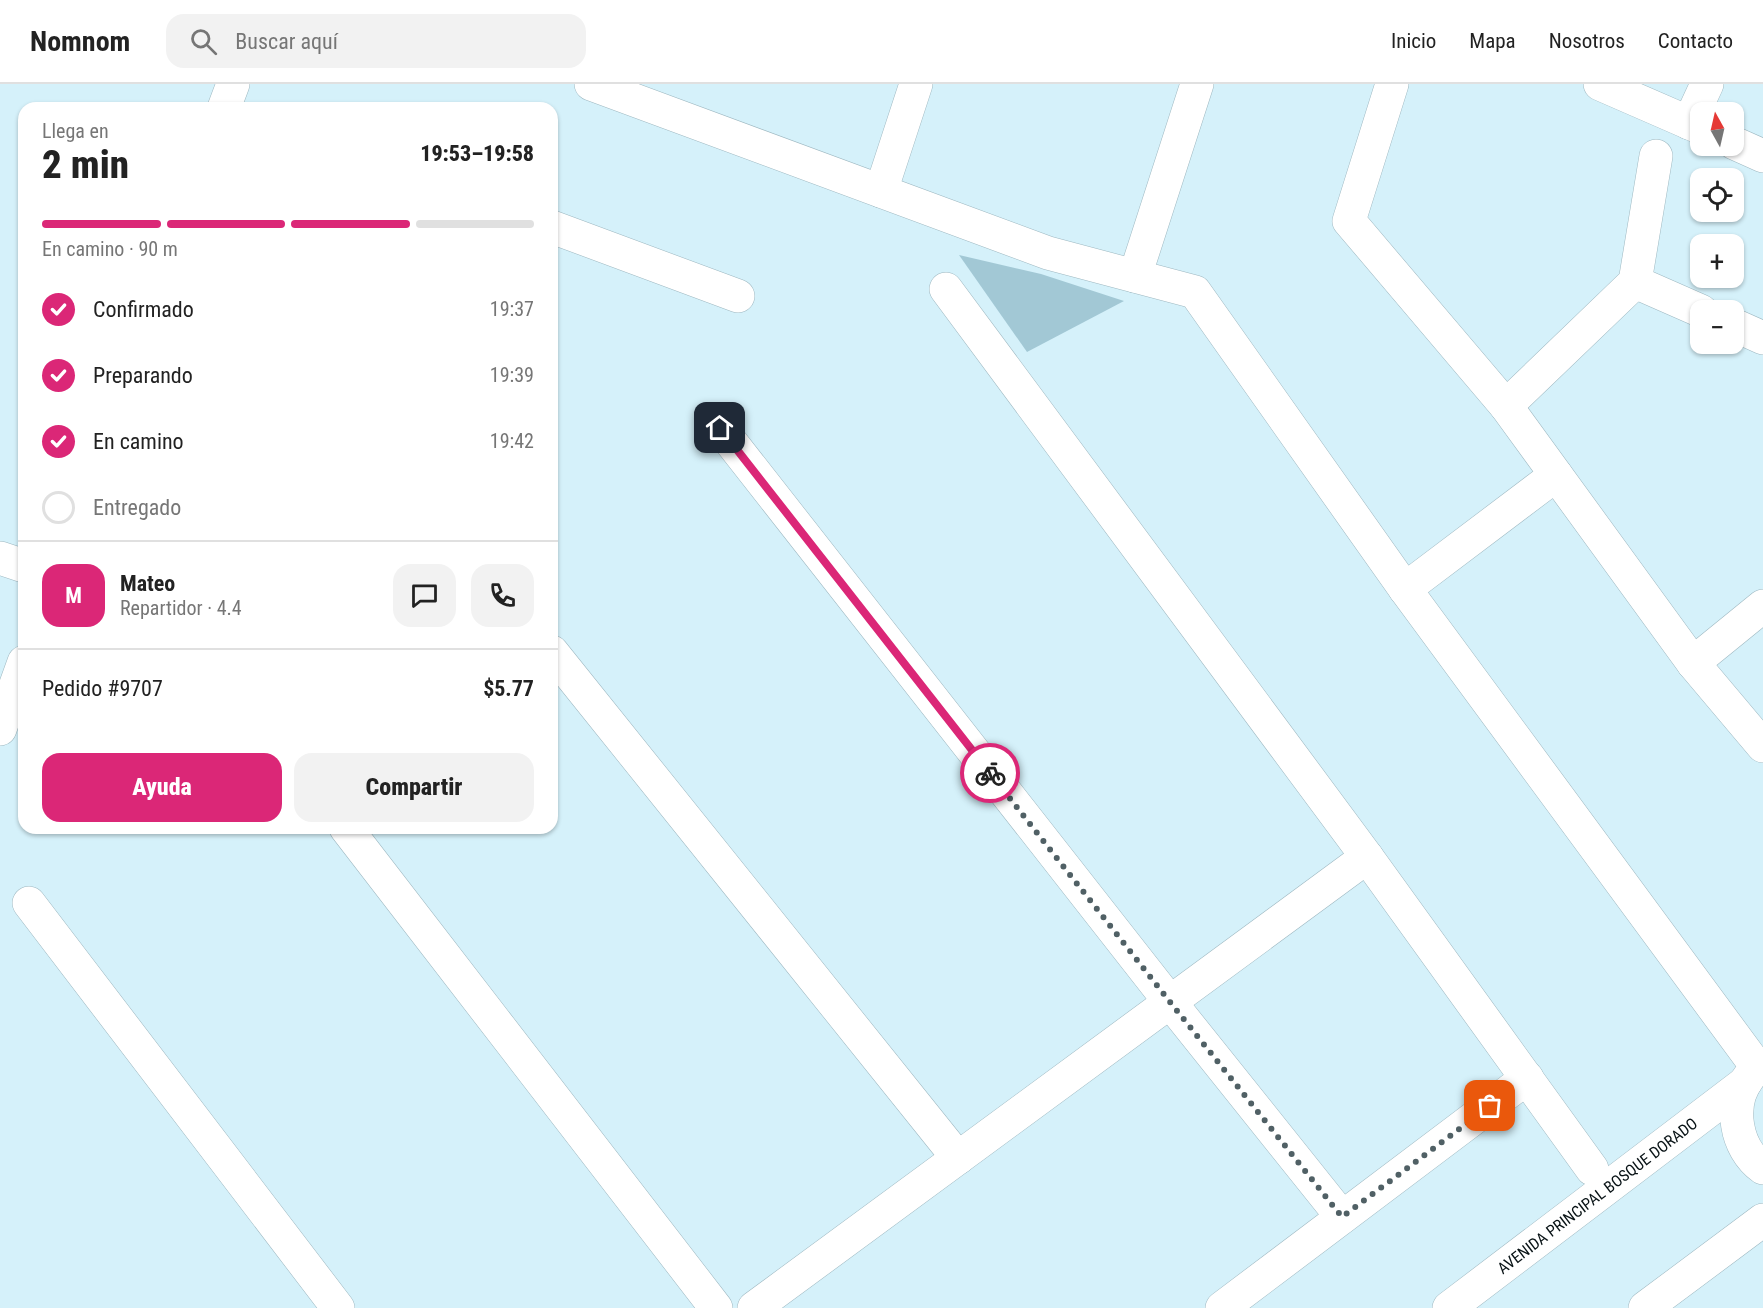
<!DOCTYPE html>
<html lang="es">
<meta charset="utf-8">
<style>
body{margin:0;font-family:"Roboto Condensed",sans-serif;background:#f2f2f2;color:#222;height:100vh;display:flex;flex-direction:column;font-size:22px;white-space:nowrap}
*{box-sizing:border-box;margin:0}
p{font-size:20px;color:#767676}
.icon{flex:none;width:33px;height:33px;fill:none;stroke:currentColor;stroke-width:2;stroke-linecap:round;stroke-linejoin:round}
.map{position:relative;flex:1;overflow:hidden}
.details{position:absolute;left:18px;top:18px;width:540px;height:732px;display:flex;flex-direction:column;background:#fff;border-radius:18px;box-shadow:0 2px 4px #0004}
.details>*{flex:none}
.needle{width:39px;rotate:352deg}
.buttons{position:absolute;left:1690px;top:18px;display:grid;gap:12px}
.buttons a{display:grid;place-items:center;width:54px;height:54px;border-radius:12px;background:#fff;box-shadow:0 2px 4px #0004;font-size:30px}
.pin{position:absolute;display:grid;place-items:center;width:51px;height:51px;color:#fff;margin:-26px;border-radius:12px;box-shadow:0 3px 9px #0006}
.courier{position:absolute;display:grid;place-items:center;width:60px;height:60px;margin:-30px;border:4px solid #db2777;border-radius:50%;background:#fff;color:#222;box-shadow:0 2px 8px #0007}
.overview em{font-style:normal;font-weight:800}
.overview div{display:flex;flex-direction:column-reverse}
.overview{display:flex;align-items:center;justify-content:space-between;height:102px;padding:0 24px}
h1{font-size:39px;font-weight:800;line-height:45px}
.bar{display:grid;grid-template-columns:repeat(4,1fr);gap:9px 6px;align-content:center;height:72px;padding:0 24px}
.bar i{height:8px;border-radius:4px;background:#e0e0e0}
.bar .active{background:#db2777}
.bar p{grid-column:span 4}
.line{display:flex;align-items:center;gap:15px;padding:0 24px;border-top:2px solid #e0e0e0}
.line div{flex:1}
.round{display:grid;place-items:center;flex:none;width:63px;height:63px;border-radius:18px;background:#f2f2f2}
ol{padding:0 24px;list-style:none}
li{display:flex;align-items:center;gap:18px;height:66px}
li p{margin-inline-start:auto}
li .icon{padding:6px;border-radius:50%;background:#db2777;color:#fff;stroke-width:4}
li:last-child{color:#767676}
li i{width:33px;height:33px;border:3px solid #e0e0e0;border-radius:50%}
.primary-button{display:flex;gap:12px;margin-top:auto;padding:12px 24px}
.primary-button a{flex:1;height:69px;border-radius:18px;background:#db2777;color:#fff;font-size:24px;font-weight:800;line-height:69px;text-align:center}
.primary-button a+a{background:#f2f2f2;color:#222}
header{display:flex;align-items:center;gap:36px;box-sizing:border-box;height:84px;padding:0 30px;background:#fff;border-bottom:2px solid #e0e0e0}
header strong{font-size:28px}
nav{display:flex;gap:33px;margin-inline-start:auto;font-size:21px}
.search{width:420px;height:54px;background:#f2f2f2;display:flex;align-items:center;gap:15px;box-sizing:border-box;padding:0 21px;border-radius:18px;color:#767676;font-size:22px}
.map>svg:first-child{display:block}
.green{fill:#a2c8d5}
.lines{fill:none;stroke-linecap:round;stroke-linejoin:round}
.street-casing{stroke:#9eb8c1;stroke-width:34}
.street{stroke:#fff;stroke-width:33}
.done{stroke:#506065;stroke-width:6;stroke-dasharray:0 10.8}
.route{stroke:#db2777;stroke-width:8}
.labels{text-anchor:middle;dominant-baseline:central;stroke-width:6;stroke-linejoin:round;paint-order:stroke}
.street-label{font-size:16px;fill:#081215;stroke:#f0fbff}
</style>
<header>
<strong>Nomnom</strong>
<div class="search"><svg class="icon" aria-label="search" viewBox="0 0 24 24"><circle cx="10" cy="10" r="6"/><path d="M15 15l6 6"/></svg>Buscar aquí</div>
<nav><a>Inicio</a><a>Mapa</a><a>Nosotros</a><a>Contacto</a></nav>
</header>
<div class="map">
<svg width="1763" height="1224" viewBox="0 0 1763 1224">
<rect width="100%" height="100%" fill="#d5f1fa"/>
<path class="green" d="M 959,171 L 1041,190 L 1124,217 L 1027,268 Z"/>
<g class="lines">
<defs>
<g id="street">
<path d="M 591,0 L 1048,169 L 1195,208 L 1405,505 L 1757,983"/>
<path d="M 1392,0 L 1349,137 L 1506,322 L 1693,579 L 1763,662"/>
<path d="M 1600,0 L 1701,44"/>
<path d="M 224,24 L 233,0"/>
<path d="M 1689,39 L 1707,0"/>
<path d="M 1734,59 L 1763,72"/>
<path d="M 881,107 L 916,0"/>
<path d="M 552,143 L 738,212"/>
<path d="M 1135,192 L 1197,0"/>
<path d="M 1635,198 L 1701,227"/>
<path d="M 946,205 L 1367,773 L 1592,1085"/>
<path d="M 1734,241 L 1763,254"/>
<path d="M 1506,322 L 1635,198 L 1656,72"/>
<path d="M 720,344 L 1170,918 L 1342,1133"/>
<path d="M 0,474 L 24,482"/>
<path d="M 1405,505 L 1556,391"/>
<path d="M 552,568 L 958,1074"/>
<path d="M 1693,579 L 1763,522"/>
<path d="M 0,645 L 24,578"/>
<path d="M 346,744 L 716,1224"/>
<path d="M 29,819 L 338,1224"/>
<path d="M 1749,993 C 1728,1020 1735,1064 1763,1084"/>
<path d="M 754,1224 L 1367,773"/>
<path d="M 1222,1224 L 1527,994"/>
<path id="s1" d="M 1449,1224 L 1745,999"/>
<path d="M 1645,1224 L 1763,1136"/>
</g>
</defs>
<use href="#street" class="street-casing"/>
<use href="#street" class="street"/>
</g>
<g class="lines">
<path class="done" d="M 990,689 L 1170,918 L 1342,1133 L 1490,1022"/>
<path class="route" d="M 720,344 L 990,689"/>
</g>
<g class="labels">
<g class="street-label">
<text stroke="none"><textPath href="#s1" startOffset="186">AVENIDA PRINCIPAL BOSQUE DORADO</textPath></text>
</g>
</g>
</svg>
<div class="buttons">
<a><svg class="needle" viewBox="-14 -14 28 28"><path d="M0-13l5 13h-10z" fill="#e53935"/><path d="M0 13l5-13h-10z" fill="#767676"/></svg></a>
<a><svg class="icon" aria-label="locate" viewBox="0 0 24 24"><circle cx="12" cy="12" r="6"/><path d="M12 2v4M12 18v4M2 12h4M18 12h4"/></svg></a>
<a>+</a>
<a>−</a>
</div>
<div class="pin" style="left:1490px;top:1022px;background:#ea580c"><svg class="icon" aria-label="bag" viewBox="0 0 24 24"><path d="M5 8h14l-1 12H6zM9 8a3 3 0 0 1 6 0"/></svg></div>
<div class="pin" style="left:720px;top:344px;background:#1f2937"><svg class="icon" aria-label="home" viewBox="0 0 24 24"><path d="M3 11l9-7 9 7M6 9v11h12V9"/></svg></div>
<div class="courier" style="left:990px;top:689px"><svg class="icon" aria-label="bike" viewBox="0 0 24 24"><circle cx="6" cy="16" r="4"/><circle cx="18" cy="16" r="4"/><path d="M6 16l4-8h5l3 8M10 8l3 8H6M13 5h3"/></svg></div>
<section class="details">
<div class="overview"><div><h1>2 min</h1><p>Llega en</p></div><em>19:53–19:58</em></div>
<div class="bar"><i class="active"></i><i class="active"></i><i class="active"></i><i></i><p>En camino · 90 m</p></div>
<ol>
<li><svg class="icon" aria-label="check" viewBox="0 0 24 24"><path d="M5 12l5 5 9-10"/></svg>Confirmado<p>19:37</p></li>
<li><svg class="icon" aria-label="check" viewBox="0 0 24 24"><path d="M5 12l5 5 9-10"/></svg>Preparando<p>19:39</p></li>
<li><svg class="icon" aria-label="check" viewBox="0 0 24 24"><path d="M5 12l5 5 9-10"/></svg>En camino<p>19:42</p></li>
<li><i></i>Entregado</li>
</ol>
<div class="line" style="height:108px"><b class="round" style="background:#db2777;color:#fff">M</b><div><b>Mateo</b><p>Repartidor · 4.4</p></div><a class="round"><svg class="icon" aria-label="chat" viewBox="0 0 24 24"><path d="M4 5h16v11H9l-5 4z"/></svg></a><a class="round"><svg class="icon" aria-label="phone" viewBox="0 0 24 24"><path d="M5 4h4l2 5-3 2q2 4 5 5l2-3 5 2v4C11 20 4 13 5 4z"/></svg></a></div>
<div class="line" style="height:78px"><div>Pedido #9707</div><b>$5.77</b></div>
<div class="primary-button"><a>Ayuda</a><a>Compartir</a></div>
</section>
</div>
